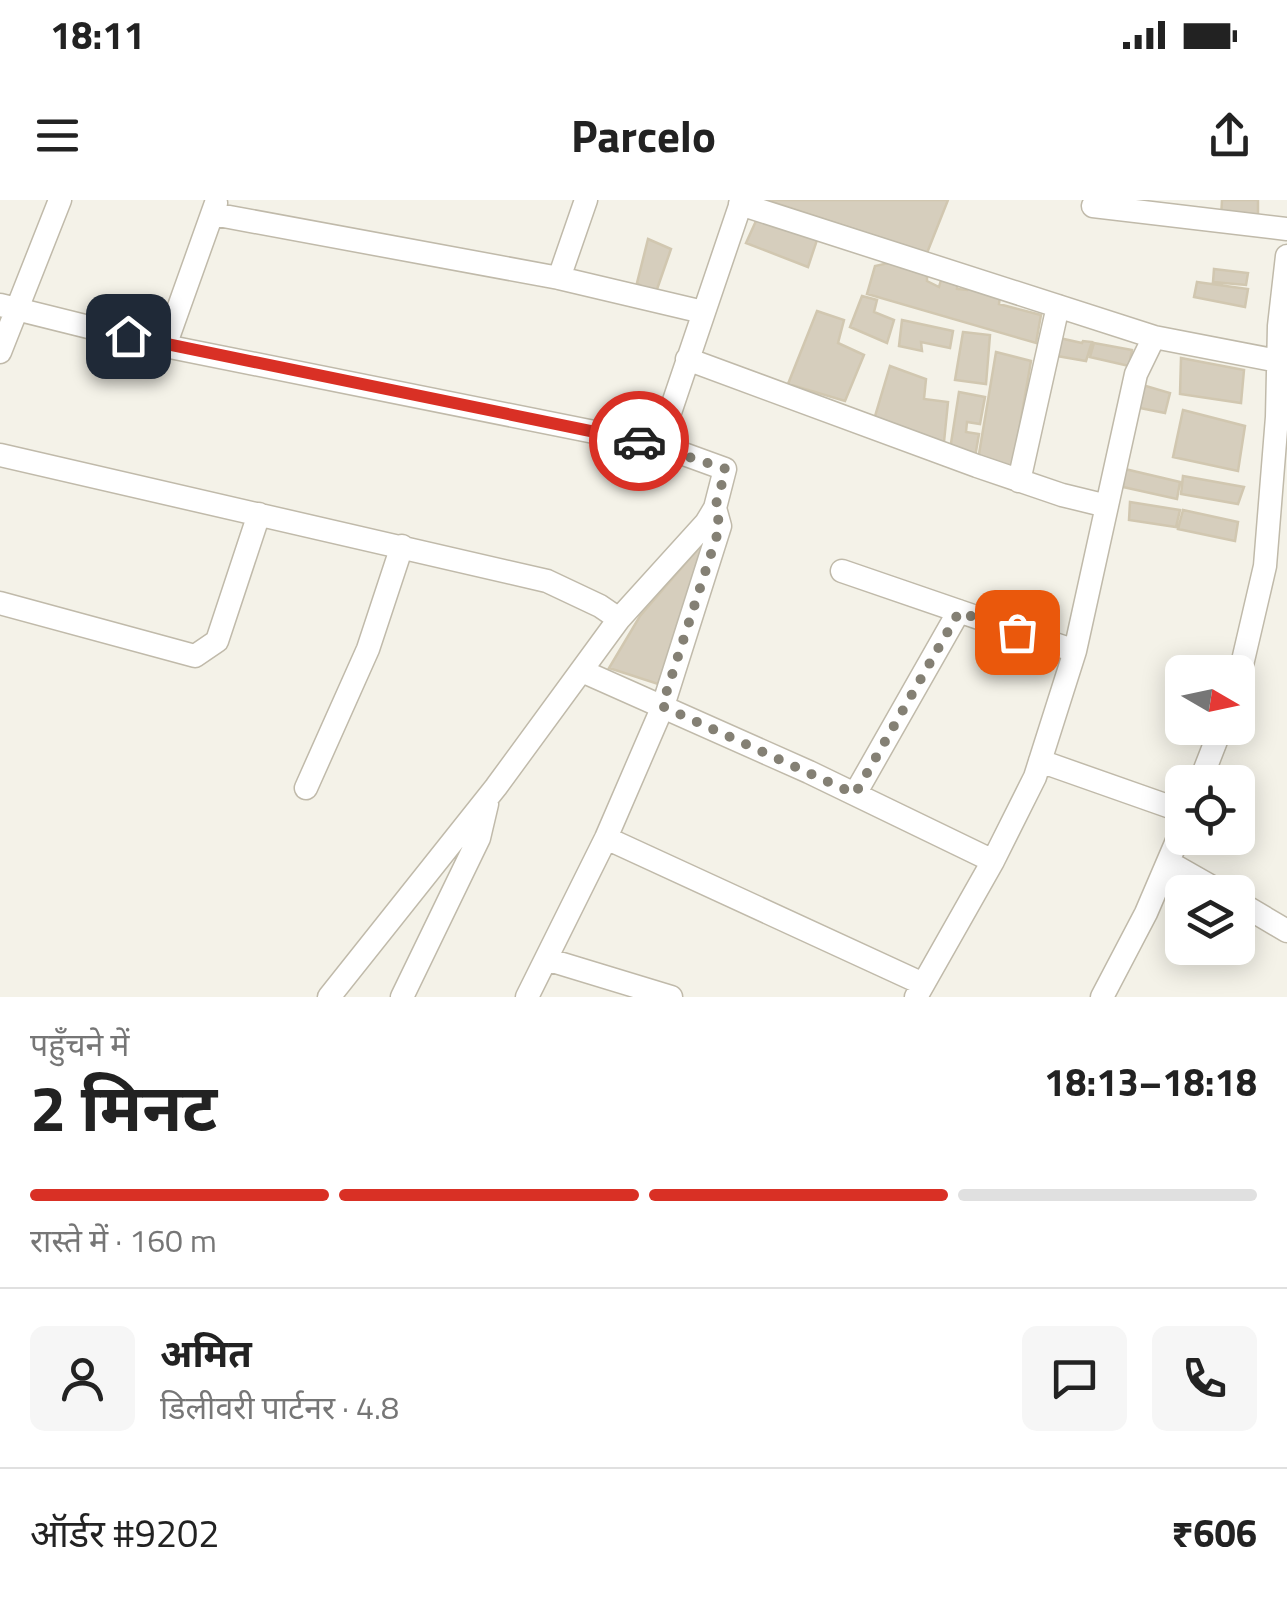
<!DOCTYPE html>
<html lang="hi">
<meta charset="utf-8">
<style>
body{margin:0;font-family:"Titillium Web","Noto Sans Devanagari",sans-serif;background:#f6f6f6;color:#222;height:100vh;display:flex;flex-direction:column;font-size:38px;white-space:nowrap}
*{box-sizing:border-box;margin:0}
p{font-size:32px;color:#767676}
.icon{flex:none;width:55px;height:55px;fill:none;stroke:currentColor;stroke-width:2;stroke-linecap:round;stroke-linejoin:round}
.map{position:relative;height:797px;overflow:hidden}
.details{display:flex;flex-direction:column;background:#fff;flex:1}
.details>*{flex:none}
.needle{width:65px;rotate:99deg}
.controls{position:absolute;left:1165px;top:455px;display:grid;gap:20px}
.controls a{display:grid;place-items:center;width:90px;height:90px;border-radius:15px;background:#fff;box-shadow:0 5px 25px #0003;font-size:50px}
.pin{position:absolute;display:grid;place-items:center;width:85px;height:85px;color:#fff;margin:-42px;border-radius:20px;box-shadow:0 5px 15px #0006}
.courier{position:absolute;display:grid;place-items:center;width:100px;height:100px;margin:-50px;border:8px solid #d93025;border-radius:50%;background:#fff;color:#222;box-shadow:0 2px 12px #0007}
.headline em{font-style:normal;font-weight:700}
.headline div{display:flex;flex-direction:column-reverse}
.headline{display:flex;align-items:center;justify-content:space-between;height:170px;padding:0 30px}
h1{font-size:65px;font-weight:700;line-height:75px}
.bar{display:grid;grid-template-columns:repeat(4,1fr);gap:15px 10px;align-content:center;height:120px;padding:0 30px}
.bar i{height:12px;border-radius:8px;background:#e0e0e0}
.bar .selected{background:#d93025}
.bar p{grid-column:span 4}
.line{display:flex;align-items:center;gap:25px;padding:0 30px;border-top:2px solid #e0e0e0}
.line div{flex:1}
.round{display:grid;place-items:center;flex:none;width:105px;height:105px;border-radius:15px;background:#f6f6f6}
.status{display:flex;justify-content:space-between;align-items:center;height:70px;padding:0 50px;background:#fff;direction:ltr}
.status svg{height:28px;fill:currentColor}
header{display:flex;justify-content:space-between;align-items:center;height:130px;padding:0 30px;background:#fff;font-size:45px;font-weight:700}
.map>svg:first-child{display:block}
.building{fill:#d6cebd;stroke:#d1c7b0;stroke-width:2.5}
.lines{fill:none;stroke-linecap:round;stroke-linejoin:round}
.minor-casing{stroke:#c0baaa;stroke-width:25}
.minor{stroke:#fff;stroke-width:22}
.done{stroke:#848074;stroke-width:10;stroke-dasharray:0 18}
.route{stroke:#d93025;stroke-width:12}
</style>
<div class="status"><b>18:11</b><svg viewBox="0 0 49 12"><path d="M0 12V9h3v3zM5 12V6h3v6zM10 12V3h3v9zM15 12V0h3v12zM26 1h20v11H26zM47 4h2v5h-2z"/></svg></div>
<header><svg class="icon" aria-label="menu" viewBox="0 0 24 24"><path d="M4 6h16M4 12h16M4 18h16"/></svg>Parcelo<svg class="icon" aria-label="share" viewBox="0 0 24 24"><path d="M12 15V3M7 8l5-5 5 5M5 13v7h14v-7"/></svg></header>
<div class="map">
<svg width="1287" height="797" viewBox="0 0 1287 797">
<rect width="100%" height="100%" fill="#f4f2e8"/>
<path class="building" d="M 766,0 L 948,0 L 927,53 Z
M 1222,0 L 1258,0 L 1258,21 L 1221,18 Z
M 760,12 L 819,34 L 808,67 L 746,43 Z
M 648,39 L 671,49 L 655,95 L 637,83 Z
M 893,62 L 902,68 L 914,67 L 927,75 L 927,81 L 939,87 L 941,80 L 958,82 L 957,89 L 967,90 L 969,84 L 1000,96 L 999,104 L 1041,115 L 1036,143 L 867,94 L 875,66 Z
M 1214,69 L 1248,73 L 1246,85 L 1213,82 Z
M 1197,82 L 1248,89 L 1245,107 L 1194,97 Z
M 862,96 L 877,100 L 874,112 L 894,120 L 887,143 L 850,127 Z
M 817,111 L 844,120 L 838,143 L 864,155 L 845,201 L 788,184 Z
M 902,120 L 953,131 L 950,148 L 921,142 L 922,151 L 899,146 Z
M 963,132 L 990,135 L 986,184 L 955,180 Z
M 1055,137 L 1082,143 L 1083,141 L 1092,142 L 1086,161 L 1051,155 Z
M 1094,143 L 1132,150 L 1129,166 L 1090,157 Z
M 996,152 L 1031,161 L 1012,271 L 978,260 Z
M 1181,158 L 1244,170 L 1241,203 L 1180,194 Z
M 890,166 L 926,179 L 924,199 L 948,202 L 944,242 L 915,240 L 873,223 Z
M 1139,184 L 1170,193 L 1165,213 L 1135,207 Z
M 959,192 L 985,197 L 980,224 L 967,222 L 966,232 L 979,234 L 975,257 L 949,256 Z
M 1183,210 L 1245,226 L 1238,271 L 1173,257 Z
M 1125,269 L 1180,282 L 1177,299 L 1123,287 Z
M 1183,276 L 1244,287 L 1238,304 L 1181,294 Z
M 1130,302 L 1180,310 L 1176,327 L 1129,320 Z
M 1183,310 L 1238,322 L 1235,341 L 1178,329 Z
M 704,342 L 680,425 L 658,484 L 609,468 L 640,416 Z"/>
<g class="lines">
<defs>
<path id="minor" d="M 740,4 L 1154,137 L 1278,161
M 1093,6 L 1287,29
M 213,14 L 559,78 L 703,112
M 559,78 L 586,0
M 0,105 L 165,146 L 659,245 L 725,269 L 715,308 L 706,323 L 619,419 L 496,587 L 329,797
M 165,146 L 216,3
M 0,152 L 60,0
M 687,159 L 977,266 L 1062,295 L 1107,306
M 659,245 L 742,0
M 0,255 L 547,381 L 600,406 L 619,419
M 1019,281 L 1058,106
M 842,371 L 1075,451
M 0,403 L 195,456 L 217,441 L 259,314
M 582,471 L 809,572 L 993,661
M 1238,482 L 1265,366 L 1277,217 L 1279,126 L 1287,56
M 1040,561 L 1182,611
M 1200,582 L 1221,528
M 306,588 L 368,449 L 402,346
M 855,594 L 959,411
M 606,638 L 921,783
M 1170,663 L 1221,692
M 1238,702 L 1287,731
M 546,759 L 671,797
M 402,797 L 479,638 L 487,604
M 527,797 L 606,638 L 663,506 L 720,326 L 715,308
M 916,797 L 993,661 L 1035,577 L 1075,451 L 1136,174 L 1154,137
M 1102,797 L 1146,713 L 1182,629"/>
</defs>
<use href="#minor" class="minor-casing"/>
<use href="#minor" class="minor"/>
</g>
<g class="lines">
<path class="done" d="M 639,241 L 726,269 L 715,308 L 720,326 L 662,506 L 855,594 L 959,412 L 1017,432"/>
<path class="route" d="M 128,136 L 639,241"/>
</g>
</svg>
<div class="controls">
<a><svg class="needle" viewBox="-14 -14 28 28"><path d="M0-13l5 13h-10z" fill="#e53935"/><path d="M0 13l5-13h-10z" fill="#767676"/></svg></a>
<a><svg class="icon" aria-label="locate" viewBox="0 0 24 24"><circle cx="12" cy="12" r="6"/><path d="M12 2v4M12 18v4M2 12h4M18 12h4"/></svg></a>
<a><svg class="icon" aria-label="layers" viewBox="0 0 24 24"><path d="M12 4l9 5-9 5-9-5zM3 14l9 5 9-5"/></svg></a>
</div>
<div class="pin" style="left:1017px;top:432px;background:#ea580c"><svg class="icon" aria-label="bag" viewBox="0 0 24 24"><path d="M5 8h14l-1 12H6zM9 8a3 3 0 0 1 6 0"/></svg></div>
<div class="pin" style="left:128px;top:136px;background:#1f2937"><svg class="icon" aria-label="home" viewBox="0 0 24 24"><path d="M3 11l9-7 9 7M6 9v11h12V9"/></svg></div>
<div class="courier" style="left:639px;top:241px"><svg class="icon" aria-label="car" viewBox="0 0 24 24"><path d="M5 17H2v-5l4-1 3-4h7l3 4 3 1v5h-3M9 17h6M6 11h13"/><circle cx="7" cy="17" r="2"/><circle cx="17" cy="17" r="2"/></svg></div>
</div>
<section class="details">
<div class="headline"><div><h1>2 मिनट</h1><p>पहुँचने में</p></div><em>18:13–18:18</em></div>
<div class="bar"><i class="selected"></i><i class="selected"></i><i class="selected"></i><i></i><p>रास्ते में · 160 m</p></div>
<div class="line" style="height:180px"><a class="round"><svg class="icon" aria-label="person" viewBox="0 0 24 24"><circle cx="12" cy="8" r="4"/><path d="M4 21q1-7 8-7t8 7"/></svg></a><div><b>अमित</b><p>डिलीवरी पार्टनर · 4.8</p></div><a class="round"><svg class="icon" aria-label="chat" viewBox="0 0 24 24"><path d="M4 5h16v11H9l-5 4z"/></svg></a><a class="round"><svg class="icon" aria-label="phone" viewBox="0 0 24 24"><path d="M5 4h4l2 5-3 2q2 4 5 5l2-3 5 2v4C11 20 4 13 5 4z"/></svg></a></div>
<div class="line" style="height:130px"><div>ऑर्डर #9202</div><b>₹606</b></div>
</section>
